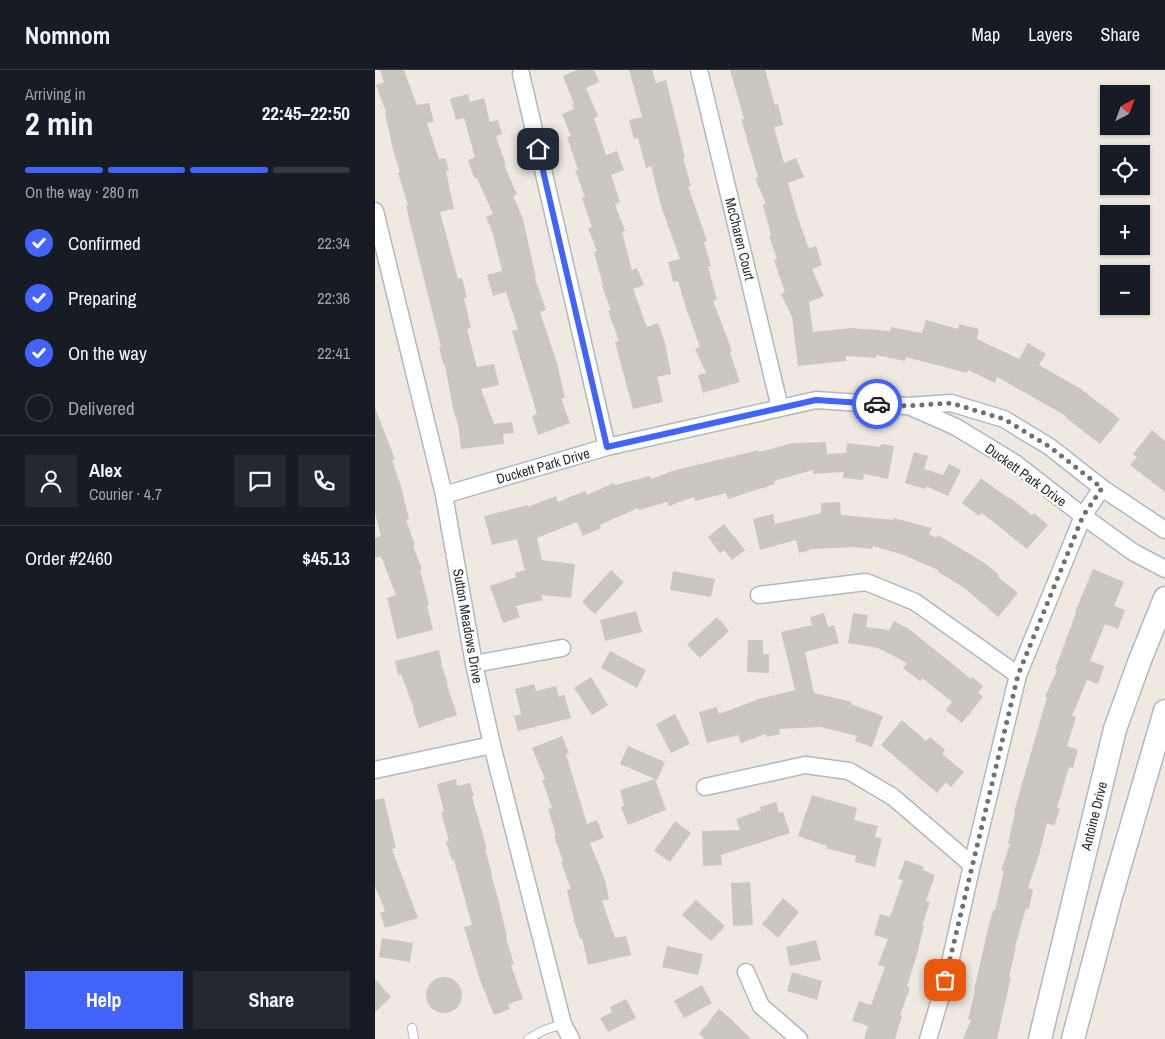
<!DOCTYPE html>
<meta charset="utf-8">
<style>
body{margin:0;font-family:"Archivo Narrow",sans-serif;background:#242831;color:#f1f3f6;height:100vh;display:flex;flex-direction:column;font-size:19px;white-space:nowrap}
*{box-sizing:border-box;margin:0}
p{font-size:16px;color:#9ea1a6}
.icon{flex:none;width:28px;height:28px;fill:none;stroke:currentColor;stroke-width:2;stroke-linecap:round;stroke-linejoin:round}
.map{position:relative;flex:1;overflow:hidden}
.details{display:flex;flex-direction:column;background:#171b24;width:375px}
.details>*{flex:none}
.needle{width:32px;rotate:41deg}
.controls{position:absolute;left:725px;top:15px;display:grid;gap:10px}
.controls a{display:grid;place-items:center;width:50px;height:50px;border-radius:0px;background:#171b24;box-shadow:0 1px 4px #0004;font-size:25px}
.pin{position:absolute;display:grid;place-items:center;width:42px;height:42px;color:#fff;margin:-21px;border-radius:10px;box-shadow:0 2px 8px #0006}
.courier{position:absolute;display:grid;place-items:center;width:50px;height:50px;margin:-25px;border:4px solid #4264fb;border-radius:50%;background:#fff;color:#222;box-shadow:0 1px 6px #0007}
.overview em{font-style:normal;font-weight:700}
.overview div{display:flex;flex-direction:column-reverse}
.overview{display:flex;align-items:center;justify-content:space-between;height:85px;padding:0 25px}
h1{font-size:32px;font-weight:700;line-height:38px}
.bar{display:grid;grid-template-columns:repeat(4,1fr);gap:8px 5px;align-content:center;height:60px;padding:0 25px}
.bar i{height:6px;border-radius:4px;background:#363941}
.bar .current{background:#4264fb}
.bar p{grid-column:span 4}
.line{display:flex;align-items:center;gap:12px;padding:0 25px;border-top:1px solid #363941}
.line div{flex:1}
.round{display:grid;place-items:center;flex:none;width:52px;height:52px;border-radius:0px;background:#242831}
ol{padding:0 25px;list-style:none}
li{display:flex;align-items:center;gap:15px;height:55px}
li p{margin-inline-start:auto}
li .icon{padding:5px;border-radius:50%;background:#4264fb;color:#fff;stroke-width:4}
li:last-child{color:#9ea1a6}
li i{width:28px;height:28px;border:2px solid #363941;border-radius:50%}
.action{display:flex;gap:10px;margin-top:auto;padding:10px 25px}
.action a{flex:1;height:58px;border-radius:0px;background:#4264fb;color:#fff;font-size:20px;font-weight:700;line-height:58px;text-align:center}
.action a+a{background:#242831;color:#f1f3f6}
header{display:flex;align-items:center;gap:30px;box-sizing:border-box;height:70px;padding:0 25px;background:#171b24;border-bottom:1px solid #363941}
header strong{font-size:24px}
nav{display:flex;gap:28px;margin-inline-start:auto;font-size:18px}
main{display:flex;flex:1;min-height:0}
.map>svg:first-child{display:block}
.building{fill:#cbc7bf}
.lines{fill:none;stroke-linecap:round;stroke-linejoin:round}
.service-casing{stroke:#b4b7c1;stroke-width:10}
.minor-casing{stroke:#b4b7c1;stroke-width:19}
.secondary-casing{stroke:#b4b7c1;stroke-width:25}
.service{stroke:#fff;stroke-width:8}
.minor{stroke:#fff;stroke-width:16}
.secondary{stroke:#fff;stroke-width:22}
.done{stroke:#726f6d;stroke-width:5;stroke-dasharray:0 9}
.route{stroke:#4264fb;stroke-width:6}
.labels{text-anchor:middle;dominant-baseline:central;stroke-width:4.5;stroke-linejoin:round;paint-order:stroke}
.street-label{font-size:14px;fill:#2e2e2e;stroke:#fff}
</style>
<header>
<strong>Nomnom</strong>
<nav><a>Map</a><a>Layers</a><a>Share</a></nav>
</header>
<main>
<section class="details">
<div class="overview"><div><h1>2 min</h1><p>Arriving in</p></div><em>22:45–22:50</em></div>
<div class="bar"><i class="current"></i><i class="current"></i><i class="current"></i><i></i><p>On the way · 280 m</p></div>
<ol>
<li><svg class="icon" aria-label="check" viewBox="0 0 24 24"><path d="M5 12l5 5 9-10"/></svg>Confirmed<p>22:34</p></li>
<li><svg class="icon" aria-label="check" viewBox="0 0 24 24"><path d="M5 12l5 5 9-10"/></svg>Preparing<p>22:36</p></li>
<li><svg class="icon" aria-label="check" viewBox="0 0 24 24"><path d="M5 12l5 5 9-10"/></svg>On the way<p>22:41</p></li>
<li><i></i>Delivered</li>
</ol>
<div class="line" style="height:90px"><a class="round"><svg class="icon" aria-label="person" viewBox="0 0 24 24"><circle cx="12" cy="8" r="4"/><path d="M4 21q1-7 8-7t8 7"/></svg></a><div><b>Alex</b><p>Courier · 4.7</p></div><a class="round"><svg class="icon" aria-label="chat" viewBox="0 0 24 24"><path d="M4 5h16v11H9l-5 4z"/></svg></a><a class="round"><svg class="icon" aria-label="phone" viewBox="0 0 24 24"><path d="M5 4h4l2 5-3 2q2 4 5 5l2-3 5 2v4C11 20 4 13 5 4z"/></svg></a></div>
<div class="line" style="height:65px"><div>Order #2460</div><b>$45.13</b></div>
<div class="action"><a>Help</a><a>Share</a></div>
</section>
<div class="map">
<svg width="790" height="969" viewBox="0 0 790 969">
<rect width="100%" height="100%" fill="#efe9e1"/>
<path class="building" d="M 5,0 L 29,0 L 42,35 L 54,33 L 59,52 L 52,53 L 64,89 L 70,88 L 74,100 L 71,101 L 79,139 L 65,142 L 83,209 L 87,208 L 92,228 L 89,228 L 96,258 L 92,259 L 102,297 L 119,294 L 124,315 L 106,319 L 119,354 L 137,352 L 139,363 L 128,364 L 129,374 L 86,379 L 83,354 L 78,339 L 70,295 L 69,296 L 64,278 L 66,277 L 34,149 L 31,135 L 33,135 L 23,103 L 25,102 L 18,80 L 10,43 L 11,42 L 1,15 L 9,12 Z
M 202,0 L 219,0 L 224,12 L 211,18 L 223,46 L 219,48 L 231,85 L 242,81 L 249,100 L 236,105 L 245,132 L 240,134 L 250,161 L 247,162 L 257,200 L 262,198 L 269,215 L 258,219 L 272,257 L 283,253 L 290,273 L 296,304 L 282,307 L 288,332 L 258,339 L 240,272 L 244,271 L 233,241 L 236,240 L 227,216 L 228,215 L 219,182 L 222,181 L 213,158 L 217,157 L 207,128 L 210,127 L 200,100 L 203,100 L 192,67 L 196,66 L 187,44 L 199,39 L 197,35 L 199,34 L 188,6 Z
M 254,0 L 277,0 L 281,13 L 291,10 L 310,88 L 308,88 L 316,116 L 313,116 L 332,171 L 329,172 L 336,196 L 333,197 L 342,230 L 338,231 L 357,281 L 355,282 L 365,312 L 328,323 L 323,305 L 331,303 L 320,279 L 325,277 L 311,238 L 303,211 L 298,212 L 293,192 L 305,189 L 286,136 L 276,96 L 271,98 L 263,68 L 259,69 L 254,50 L 267,47 Z
M 355,0 L 390,0 L 400,35 L 403,34 L 408,55 L 399,57 L 409,93 L 421,88 L 429,107 L 413,113 L 424,151 L 434,179 L 441,176 L 447,195 L 437,199 L 449,226 L 434,232 L 438,262 L 476,258 L 515,261 L 516,257 L 547,263 L 551,250 L 583,259 L 584,254 L 604,259 L 602,269 L 644,289 L 653,273 L 671,284 L 664,295 L 706,319 L 745,349 L 725,374 L 690,347 L 691,346 L 622,307 L 620,313 L 593,300 L 592,303 L 531,287 L 530,291 L 501,285 L 501,288 L 471,286 L 471,291 L 423,296 L 417,247 L 406,224 L 410,222 L 399,190 L 402,189 L 394,166 L 396,165 L 388,135 L 391,134 L 380,108 L 383,107 L 366,49 L 369,49 Z
M 93,24 L 95,32 L 109,28 L 115,52 L 123,50 L 127,64 L 121,66 L 131,95 L 129,95 L 142,124 L 138,126 L 148,149 L 161,208 L 160,209 L 171,240 L 165,242 L 182,293 L 190,328 L 186,328 L 195,353 L 163,365 L 157,346 L 162,344 L 137,261 L 143,259 L 131,222 L 118,226 L 112,205 L 127,201 L 118,164 L 111,147 L 118,144 L 102,108 L 99,108 L 93,90 L 100,87 L 89,48 L 81,50 L 75,29 Z
M 0,338 L 20,389 L 17,390 L 26,416 L 34,449 L 31,450 L 40,475 L 38,476 L 47,499 L 45,500 L 54,535 L 52,535 L 58,560 L 22,569 L 12,528 L 21,525 L 6,486 L 0,488 L 0,468 L 6,466 L 0,443 Z
M 777,360 L 790,371 L 790,422 L 755,395 L 762,387 L 758,384 Z
M 451,372 L 452,384 L 471,383 L 472,373 L 505,377 L 506,374 L 519,376 L 513,409 L 489,404 L 488,410 L 468,408 L 469,402 L 438,404 L 438,400 L 399,411 L 400,414 L 353,429 L 351,423 L 320,431 L 319,427 L 294,436 L 292,432 L 264,440 L 263,438 L 225,455 L 226,458 L 208,466 L 202,452 L 162,468 L 167,490 L 200,494 L 196,528 L 166,525 L 168,530 L 141,536 L 145,547 L 128,553 L 115,516 L 141,507 L 140,503 L 150,500 L 142,469 L 117,475 L 109,446 L 153,435 L 153,437 L 181,426 L 183,432 L 210,421 L 212,425 L 239,413 L 240,415 L 275,406 L 276,409 L 297,401 L 384,380 L 384,382 L 418,373 Z
M 539,382 L 553,386 L 549,399 L 568,405 L 574,394 L 586,400 L 573,426 L 551,416 L 550,419 L 530,413 Z
M 606,408 L 633,428 L 634,427 L 657,445 L 659,443 L 673,455 L 652,479 L 607,443 L 604,446 L 587,433 Z
M 465,432 L 466,445 L 519,450 L 519,448 L 557,458 L 554,464 L 561,468 L 563,465 L 610,493 L 624,505 L 622,506 L 643,523 L 623,547 L 588,517 L 563,502 L 563,500 L 529,485 L 498,476 L 497,479 L 479,477 L 438,479 L 424,483 L 421,470 L 385,480 L 378,449 L 398,444 L 400,454 L 446,443 L 446,433 Z
M 349,454 L 370,480 L 357,490 L 349,480 L 345,483 L 333,467 Z
M 718,499 L 749,512 L 739,536 L 750,540 L 743,559 L 730,554 L 715,591 L 729,596 L 723,614 L 712,610 L 697,646 L 701,647 L 692,676 L 703,680 L 698,698 L 694,697 L 682,738 L 685,739 L 679,756 L 672,753 L 664,785 L 653,818 L 658,820 L 654,839 L 651,838 L 640,877 L 641,877 L 634,907 L 636,907 L 622,969 L 588,969 L 596,950 L 593,949 L 600,921 L 599,920 L 613,859 L 618,840 L 620,840 L 629,801 L 626,800 L 635,774 L 633,773 L 640,743 L 639,742 L 672,627 L 670,627 L 682,600 L 680,599 L 701,543 L 700,542 Z
M 236,500 L 249,512 L 220,544 L 207,532 Z
M 298,501 L 340,509 L 336,527 L 295,520 Z
M 261,541 L 267,562 L 230,571 L 225,550 Z
M 449,543 L 453,557 L 459,555 L 464,573 L 430,582 L 439,623 L 477,632 L 476,634 L 508,646 L 497,677 L 480,671 L 482,666 L 446,657 L 404,659 L 405,664 L 392,667 L 391,664 L 366,673 L 363,665 L 332,673 L 324,642 L 342,637 L 344,644 L 384,629 L 420,620 L 406,562 L 437,555 L 435,547 Z
M 478,543 L 493,545 L 491,557 L 514,560 L 519,551 L 534,559 L 596,609 L 597,607 L 608,616 L 603,623 L 608,627 L 587,653 L 571,640 L 577,632 L 547,608 L 545,611 L 528,598 L 532,593 L 503,578 L 473,573 Z
M 342,547 L 354,561 L 325,588 L 312,575 Z
M 373,570 L 388,570 L 388,584 L 394,584 L 394,603 L 372,602 Z
M 64,580 L 67,594 L 66,594 L 73,614 L 72,615 L 82,645 L 44,658 L 38,640 L 39,639 L 26,604 L 23,605 L 20,591 Z
M 235,581 L 271,600 L 262,618 L 226,598 Z
M 216,607 L 233,635 L 217,645 L 199,618 Z
M 159,614 L 161,621 L 181,616 L 184,627 L 189,624 L 196,648 L 143,661 L 139,646 L 146,644 L 140,619 Z
M 300,644 L 315,674 L 296,683 L 281,654 Z
M 527,650 L 551,671 L 555,667 L 570,680 L 567,684 L 589,702 L 576,717 L 571,712 L 562,723 L 506,675 Z
M 187,666 L 194,683 L 191,684 L 212,754 L 222,750 L 229,768 L 215,773 L 230,810 L 234,829 L 227,831 L 240,868 L 251,866 L 256,885 L 213,895 L 207,868 L 205,869 L 200,854 L 192,820 L 196,819 L 186,792 L 188,791 L 179,766 L 181,765 L 173,739 L 177,738 L 167,710 L 170,709 L 157,678 Z
M 253,676 L 290,692 L 282,710 L 245,694 Z
M 81,709 L 82,716 L 95,713 L 99,726 L 97,727 L 112,779 L 110,779 L 117,804 L 116,804 L 124,832 L 132,867 L 131,868 L 139,894 L 136,895 L 148,929 L 133,934 L 135,939 L 119,945 L 105,910 L 89,857 L 97,855 L 79,790 L 77,790 L 71,772 L 74,771 L 66,742 L 69,741 L 62,714 Z
M 280,709 L 291,740 L 253,755 L 246,737 L 249,736 L 245,720 Z
M 437,725 L 482,738 L 479,750 L 503,756 L 500,767 L 507,768 L 500,797 L 480,792 L 481,786 L 451,778 L 452,776 L 423,766 Z
M 9,728 L 21,778 L 17,779 L 43,848 L 10,858 L 5,843 L 10,841 L 0,816 L 0,730 Z
M 401,732 L 404,743 L 408,742 L 415,763 L 346,785 L 347,795 L 328,796 L 327,761 L 365,760 L 361,749 L 386,740 L 385,737 Z
M 300,751 L 316,763 L 295,792 L 279,781 Z
M 530,790 L 549,797 L 548,800 L 560,805 L 551,831 L 555,832 L 547,856 L 549,856 L 541,888 L 532,916 L 535,918 L 525,945 L 527,946 L 520,969 L 489,969 L 493,956 L 477,951 L 484,931 L 496,935 L 510,897 L 503,895 L 513,869 L 499,865 L 505,844 L 515,847 L 528,810 L 523,809 Z
M 375,812 L 378,855 L 358,856 L 356,813 Z
M 408,828 L 424,842 L 403,868 L 387,854 Z
M 321,830 L 350,856 L 336,871 L 307,845 Z
M 7,868 L 38,873 L 35,892 L 4,887 Z
M 441,870 L 446,890 L 415,896 L 411,877 Z
M 292,876 L 328,884 L 323,905 L 287,897 Z
M 417,902 L 447,911 L 442,930 L 412,921 Z
M51 925a18 18 0 1 1 36 0a18 18 0 1 1-36 0Z
M 0,909 L 16,927 L 0,942 Z
M 327,915 L 337,933 L 309,948 L 299,931 Z
M 251,929 L 261,948 L 233,962 L 225,948 L 237,942 L 235,937 Z
M 344,939 L 356,949 L 376,969 L 330,969 L 324,964 Z"/>
<g class="lines">
<defs>
<path id="service" d="M 37,958 L 39,969
M 153,969 L 169,960 L 188,954"/>
<path id="minor" d="M 324,0 L 405,338
M 146,4 L 232,377
M 0,141 L 69,425 L 99,594 L 117,675 L 188,954 L 196,969
M 536,337 L 581,357 L 640,393 L 708,446 L 758,482 L 790,499
M 69,425 L 232,377 L 441,330 L 532,336 L 576,333 L 629,349 L 675,377 L 727,418 L 790,460
M 384,525 L 491,512 L 540,532 L 643,605
M 99,594 L 187,578
M 0,700 L 117,675
M 330,717 L 430,695 L 474,701 L 518,727 L 597,795
M 371,902 L 386,936 L 424,969
M 553,969 L 571,910 L 597,795 L 643,605 L 708,446 L 727,418"/>
<path id="secondary" d="M 665,969 L 740,659 L 765,590 L 790,528
M 698,969 L 736,826 L 790,641"/>
</defs>
<use href="#service" class="service-casing"/>
<use href="#minor" class="minor-casing"/>
<use href="#secondary" class="secondary-casing"/>
<use href="#service" class="service"/>
<use href="#minor" class="minor"/>
<use href="#secondary" class="secondary"/>
</g>
<g class="lines">
<path class="done" d="M 502,334 L 532,336 L 576,333 L 629,349 L 675,377 L 727,418 L 708,446 L 643,605 L 570,910"/>
<path class="route" d="M 163,79 L 232,377 L 441,330 L 502,334"/>
</g>
<g class="labels">
<g class="street-label">
<text transform="translate(365 169) rotate(76)">McCharen Court</text>
<text transform="translate(168 396) rotate(-16)">Duckett Park Drive</text>
<text transform="translate(651 405) rotate(36)">Duckett Park Drive</text>
<text transform="translate(93 556) rotate(80)">Sutton Meadows Drive</text>
<text transform="translate(719 746) rotate(-76)">Antoine Drive</text>
</g>
</g>
</svg>
<div class="controls">
<a><svg class="needle" viewBox="-14 -14 28 28"><path d="M0-13l5 13h-10z" fill="#e53935"/><path d="M0 13l5-13h-10z" fill="#9ea1a6"/></svg></a>
<a><svg class="icon" aria-label="locate" viewBox="0 0 24 24"><circle cx="12" cy="12" r="6"/><path d="M12 2v4M12 18v4M2 12h4M18 12h4"/></svg></a>
<a>+</a>
<a>−</a>
</div>
<div class="pin" style="left:570px;top:910px;background:#ea580c"><svg class="icon" aria-label="bag" viewBox="0 0 24 24"><path d="M5 8h14l-1 12H6zM9 8a3 3 0 0 1 6 0"/></svg></div>
<div class="pin" style="left:163px;top:79px;background:#1f2937"><svg class="icon" aria-label="home" viewBox="0 0 24 24"><path d="M3 11l9-7 9 7M6 9v11h12V9"/></svg></div>
<div class="courier" style="left:502px;top:334px"><svg class="icon" aria-label="car" viewBox="0 0 24 24"><path d="M5 17H2v-5l4-1 3-4h7l3 4 3 1v5h-3M9 17h6M6 11h13"/><circle cx="7" cy="17" r="2"/><circle cx="17" cy="17" r="2"/></svg></div>
</div>
</main>
